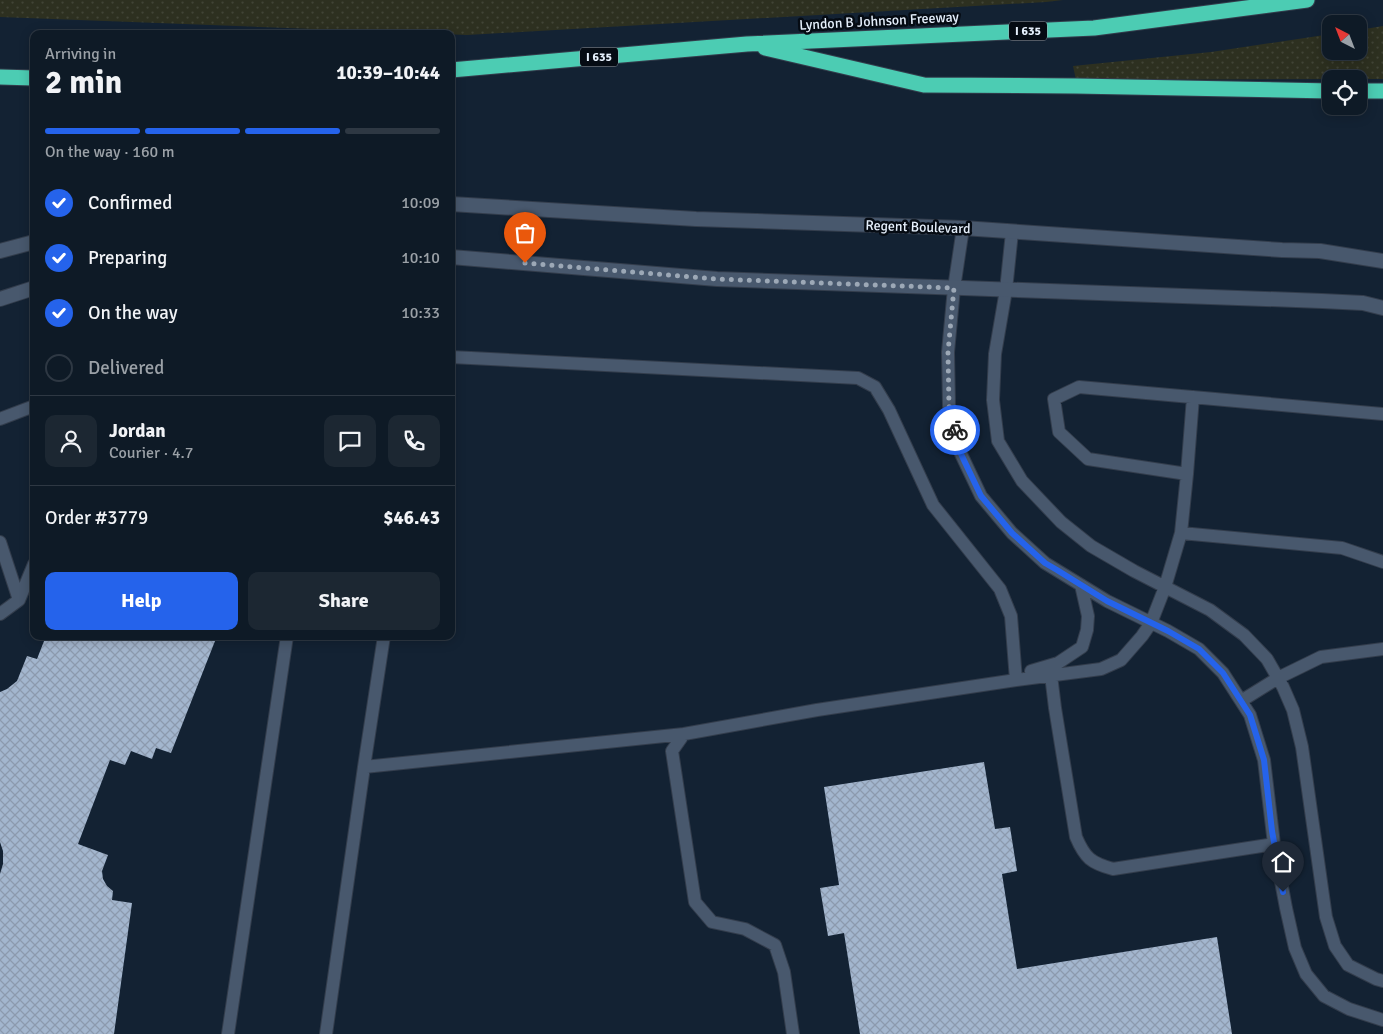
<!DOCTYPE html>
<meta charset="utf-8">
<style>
body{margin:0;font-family:Signika,sans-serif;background:#1c2732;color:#f1f3f6;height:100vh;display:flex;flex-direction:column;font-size:19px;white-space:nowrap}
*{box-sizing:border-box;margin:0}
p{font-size:16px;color:#9ba1a7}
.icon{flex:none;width:28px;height:28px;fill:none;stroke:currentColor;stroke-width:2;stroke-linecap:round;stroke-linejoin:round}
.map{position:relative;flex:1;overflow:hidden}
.details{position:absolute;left:30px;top:30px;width:425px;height:610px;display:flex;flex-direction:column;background:#0e1a26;border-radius:10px;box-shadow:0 2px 12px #0003,0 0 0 1px #2e3843}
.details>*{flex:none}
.needle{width:32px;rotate:318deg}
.controls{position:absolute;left:1322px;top:15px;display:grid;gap:10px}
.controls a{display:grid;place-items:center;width:45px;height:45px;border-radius:10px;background:#0e1a26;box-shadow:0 2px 12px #0003,0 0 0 1px #2e3843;font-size:25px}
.pin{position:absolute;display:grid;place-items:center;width:42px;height:42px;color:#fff;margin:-51px -21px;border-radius:50% 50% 50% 0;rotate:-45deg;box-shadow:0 0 5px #0007}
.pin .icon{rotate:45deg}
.courier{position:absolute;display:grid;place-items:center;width:50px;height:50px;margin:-25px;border:4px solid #2563eb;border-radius:50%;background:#fff;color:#222;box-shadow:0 1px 6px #0007}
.headline em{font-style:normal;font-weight:700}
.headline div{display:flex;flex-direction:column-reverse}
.headline{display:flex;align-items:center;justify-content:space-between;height:85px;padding:0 15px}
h1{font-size:32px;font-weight:700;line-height:38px}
.bar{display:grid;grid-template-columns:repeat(4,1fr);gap:8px 5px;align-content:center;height:60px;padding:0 15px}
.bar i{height:6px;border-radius:4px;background:#2e3843}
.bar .current{background:#2563eb}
.bar p{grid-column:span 4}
.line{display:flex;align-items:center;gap:12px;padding:0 15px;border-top:1px solid #2e3843}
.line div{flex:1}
.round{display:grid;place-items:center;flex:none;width:52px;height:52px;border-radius:10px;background:#1c2732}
ol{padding:0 15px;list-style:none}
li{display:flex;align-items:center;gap:15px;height:55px}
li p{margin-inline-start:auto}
li .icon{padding:5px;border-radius:50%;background:#2563eb;color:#fff;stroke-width:4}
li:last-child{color:#9ba1a7}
li i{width:28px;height:28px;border:2px solid #2e3843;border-radius:50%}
.button{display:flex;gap:10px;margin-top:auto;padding:10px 15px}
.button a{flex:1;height:58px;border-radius:10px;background:#2563eb;color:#fff;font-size:20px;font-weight:700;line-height:58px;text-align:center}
.button a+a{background:#1c2732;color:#f1f3f6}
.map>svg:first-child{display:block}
.grass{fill:url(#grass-dots)}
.building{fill:url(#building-cross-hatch)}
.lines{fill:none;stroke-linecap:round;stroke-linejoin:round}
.service-casing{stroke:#333d4c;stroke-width:14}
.tertiary-casing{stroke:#333d4c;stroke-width:16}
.motorway-casing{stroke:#333d4c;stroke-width:17}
.service{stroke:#48586d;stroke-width:12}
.tertiary{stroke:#48586d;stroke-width:14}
.motorway{stroke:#4cccb3;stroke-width:15}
.done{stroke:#9ca8b6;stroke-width:5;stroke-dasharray:0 9}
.route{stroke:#2563eb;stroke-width:6}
.labels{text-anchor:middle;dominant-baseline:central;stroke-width:5;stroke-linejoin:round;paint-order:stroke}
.shield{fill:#050b13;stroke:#a2abb6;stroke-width:1}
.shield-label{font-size:12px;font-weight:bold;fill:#e6f0fc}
.street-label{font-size:14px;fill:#e6f0fc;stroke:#050b13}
</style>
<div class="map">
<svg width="1383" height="1034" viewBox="0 0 1383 1034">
<defs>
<pattern id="grass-dots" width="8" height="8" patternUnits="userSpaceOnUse" patternTransform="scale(1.25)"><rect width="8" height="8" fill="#2d3020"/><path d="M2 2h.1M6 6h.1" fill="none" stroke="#414436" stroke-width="1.8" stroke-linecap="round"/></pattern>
<pattern id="building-cross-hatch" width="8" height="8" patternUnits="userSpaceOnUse" patternTransform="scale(1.25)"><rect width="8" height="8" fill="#a3b6ce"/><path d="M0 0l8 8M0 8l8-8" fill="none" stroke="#8c9aae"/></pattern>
</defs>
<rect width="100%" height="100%" fill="#132233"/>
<path class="grass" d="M 0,0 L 1063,0 L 1046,2 L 467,35 L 0,17 Z
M 1383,26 L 1383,79 L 1076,80 L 1073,66 L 1211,52 L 1331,34 L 1331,51 L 1359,51 L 1359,30 Z"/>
<path class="building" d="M 46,636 L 217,636 L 171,753 L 156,748 L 152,759 L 131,751 L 125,765 L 110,760 L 78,844 L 108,855 L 102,871 L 103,879 L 107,886 L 113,891 L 112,900 L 132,903 L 114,1034 L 0,1034 L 0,874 L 3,864 L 3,851 L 0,842 L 0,692 L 7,689 L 17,681 L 27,656 L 37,659 Z
M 984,762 L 995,829 L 1010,827 L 1017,871 L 1002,874 L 1017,969 L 1217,937 L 1232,1034 L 860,1034 L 844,933 L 828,936 L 820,888 L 839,885 L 824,787 Z"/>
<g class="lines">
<defs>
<path id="service" d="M 963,228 L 954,288 L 948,352 L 949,406 L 961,454 L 981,496 L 1012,533 L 1045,563 L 1107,601 L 1168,631 L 1199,649 L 1223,673 L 1250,715 L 1264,760 L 1274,844 L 1286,908 L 1295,948 L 1306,974 L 1324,996 L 1349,1009 L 1383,1020
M 1012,232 L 1006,290 L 995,354 L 993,400 L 998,441 L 1022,481 L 1061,522 L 1091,546 L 1134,571 L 1210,610 L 1244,635 L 1267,659 L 1283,687 L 1293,710 L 1302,747 L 1326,917 L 1335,946 L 1348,965 L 1376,979 L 1383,981
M 451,357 L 858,378 L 875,387 L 889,410 L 933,505 L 1000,589 L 1011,616 L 1016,680
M 0,419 L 34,406
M 1187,474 L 1193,397
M 1181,533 L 1342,548 L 1383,562
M 0,542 L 19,600 L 0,614
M 19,600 L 34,564
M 1031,671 L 1058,663 L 1082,647 L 1087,630 L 1088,616 L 1081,585
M 1051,675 L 1055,708 L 1076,837 C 1085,858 1091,863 1113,869 L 1274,844
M 1241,701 L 1278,678 L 1321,657 L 1383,649
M 364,767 L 384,636
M 228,1034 L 287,636
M 326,1034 L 364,767 L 684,734
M 793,1034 L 784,972 L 775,945 L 745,929 L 712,922 L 695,902 L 672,751 L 684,734 L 817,710 L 1016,680 L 1101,669 L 1121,660 L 1142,636 L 1151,623 L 1165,587 L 1181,533 L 1187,474 L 1088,459 L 1059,432 L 1054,399 L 1079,387 L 1383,414"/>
<path id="tertiary" d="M 451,204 L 696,219 L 963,228 L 1282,250 L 1320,251 L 1383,261
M 0,251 L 34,242
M 451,257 L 717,279 L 1322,301 L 1363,303 L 1383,308
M 0,299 L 34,288"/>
<path id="motorway" d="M 765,48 L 924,85 L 1076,86 L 1331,91
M 451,70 L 747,44 L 1094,28 L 1307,0
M 0,77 L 34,78
M 1359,91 L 1383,91"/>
</defs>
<use href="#service" class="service-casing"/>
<use href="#tertiary" class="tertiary-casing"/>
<use href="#motorway" class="motorway-casing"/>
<use href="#service" class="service"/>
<use href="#tertiary" class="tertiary"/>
<use href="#motorway" class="motorway"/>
</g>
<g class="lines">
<path class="done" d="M 525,263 L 717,279 L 954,288 L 948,352 L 949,406 L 955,430"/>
<path class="route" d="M 955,430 L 961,454 L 981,496 L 1012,533 L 1045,563 L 1057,570 L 1107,601 L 1168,631 L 1199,649 L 1223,673 L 1250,715 L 1264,760 L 1272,831 L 1283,892"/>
</g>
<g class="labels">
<g class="shield">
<rect x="1009" y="21.5" width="38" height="19" rx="4"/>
<rect x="580" y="47.5" width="38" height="19" rx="4"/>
</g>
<g class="shield-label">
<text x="1028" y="31">I 635</text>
<text x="599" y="57">I 635</text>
</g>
<g class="street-label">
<text transform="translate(879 21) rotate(-3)">Lyndon B Johnson Freeway</text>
<text transform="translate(918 227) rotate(2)">Regent Boulevard</text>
</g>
</g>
</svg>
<div class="controls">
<a><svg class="needle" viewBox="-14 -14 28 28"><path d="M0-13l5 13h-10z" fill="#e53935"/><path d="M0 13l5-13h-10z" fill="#9ba1a7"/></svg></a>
<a><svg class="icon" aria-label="locate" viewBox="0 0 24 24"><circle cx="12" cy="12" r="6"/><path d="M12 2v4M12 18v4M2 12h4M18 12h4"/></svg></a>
</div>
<div class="pin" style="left:525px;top:263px;background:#ea580c"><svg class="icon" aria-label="bag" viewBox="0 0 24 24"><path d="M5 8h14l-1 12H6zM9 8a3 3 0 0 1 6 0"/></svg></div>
<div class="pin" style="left:1283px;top:892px;background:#1f2937"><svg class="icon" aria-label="home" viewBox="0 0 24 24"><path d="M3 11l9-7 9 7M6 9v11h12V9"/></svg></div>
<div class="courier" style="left:955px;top:430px"><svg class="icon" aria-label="bike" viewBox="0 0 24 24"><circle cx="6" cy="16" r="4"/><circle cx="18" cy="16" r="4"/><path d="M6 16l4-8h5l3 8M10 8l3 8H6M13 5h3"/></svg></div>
<section class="details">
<div class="headline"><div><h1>2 min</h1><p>Arriving in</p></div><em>10:39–10:44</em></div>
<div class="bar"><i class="current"></i><i class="current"></i><i class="current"></i><i></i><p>On the way · 160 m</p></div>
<ol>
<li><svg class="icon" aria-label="check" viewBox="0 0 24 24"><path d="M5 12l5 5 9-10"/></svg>Confirmed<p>10:09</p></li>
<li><svg class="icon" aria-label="check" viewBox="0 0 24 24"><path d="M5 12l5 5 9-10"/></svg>Preparing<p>10:10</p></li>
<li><svg class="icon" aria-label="check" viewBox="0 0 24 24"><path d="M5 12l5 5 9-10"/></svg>On the way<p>10:33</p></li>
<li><i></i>Delivered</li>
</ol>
<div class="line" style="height:90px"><a class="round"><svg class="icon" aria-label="person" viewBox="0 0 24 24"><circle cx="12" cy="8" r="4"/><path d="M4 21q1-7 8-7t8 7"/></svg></a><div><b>Jordan</b><p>Courier · 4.7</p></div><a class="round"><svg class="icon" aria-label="chat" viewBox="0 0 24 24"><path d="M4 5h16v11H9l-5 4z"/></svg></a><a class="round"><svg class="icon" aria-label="phone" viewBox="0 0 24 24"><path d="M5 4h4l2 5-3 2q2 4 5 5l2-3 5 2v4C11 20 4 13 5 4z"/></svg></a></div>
<div class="line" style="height:65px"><div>Order #3779</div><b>$46.43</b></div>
<div class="button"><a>Help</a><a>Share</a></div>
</section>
</div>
